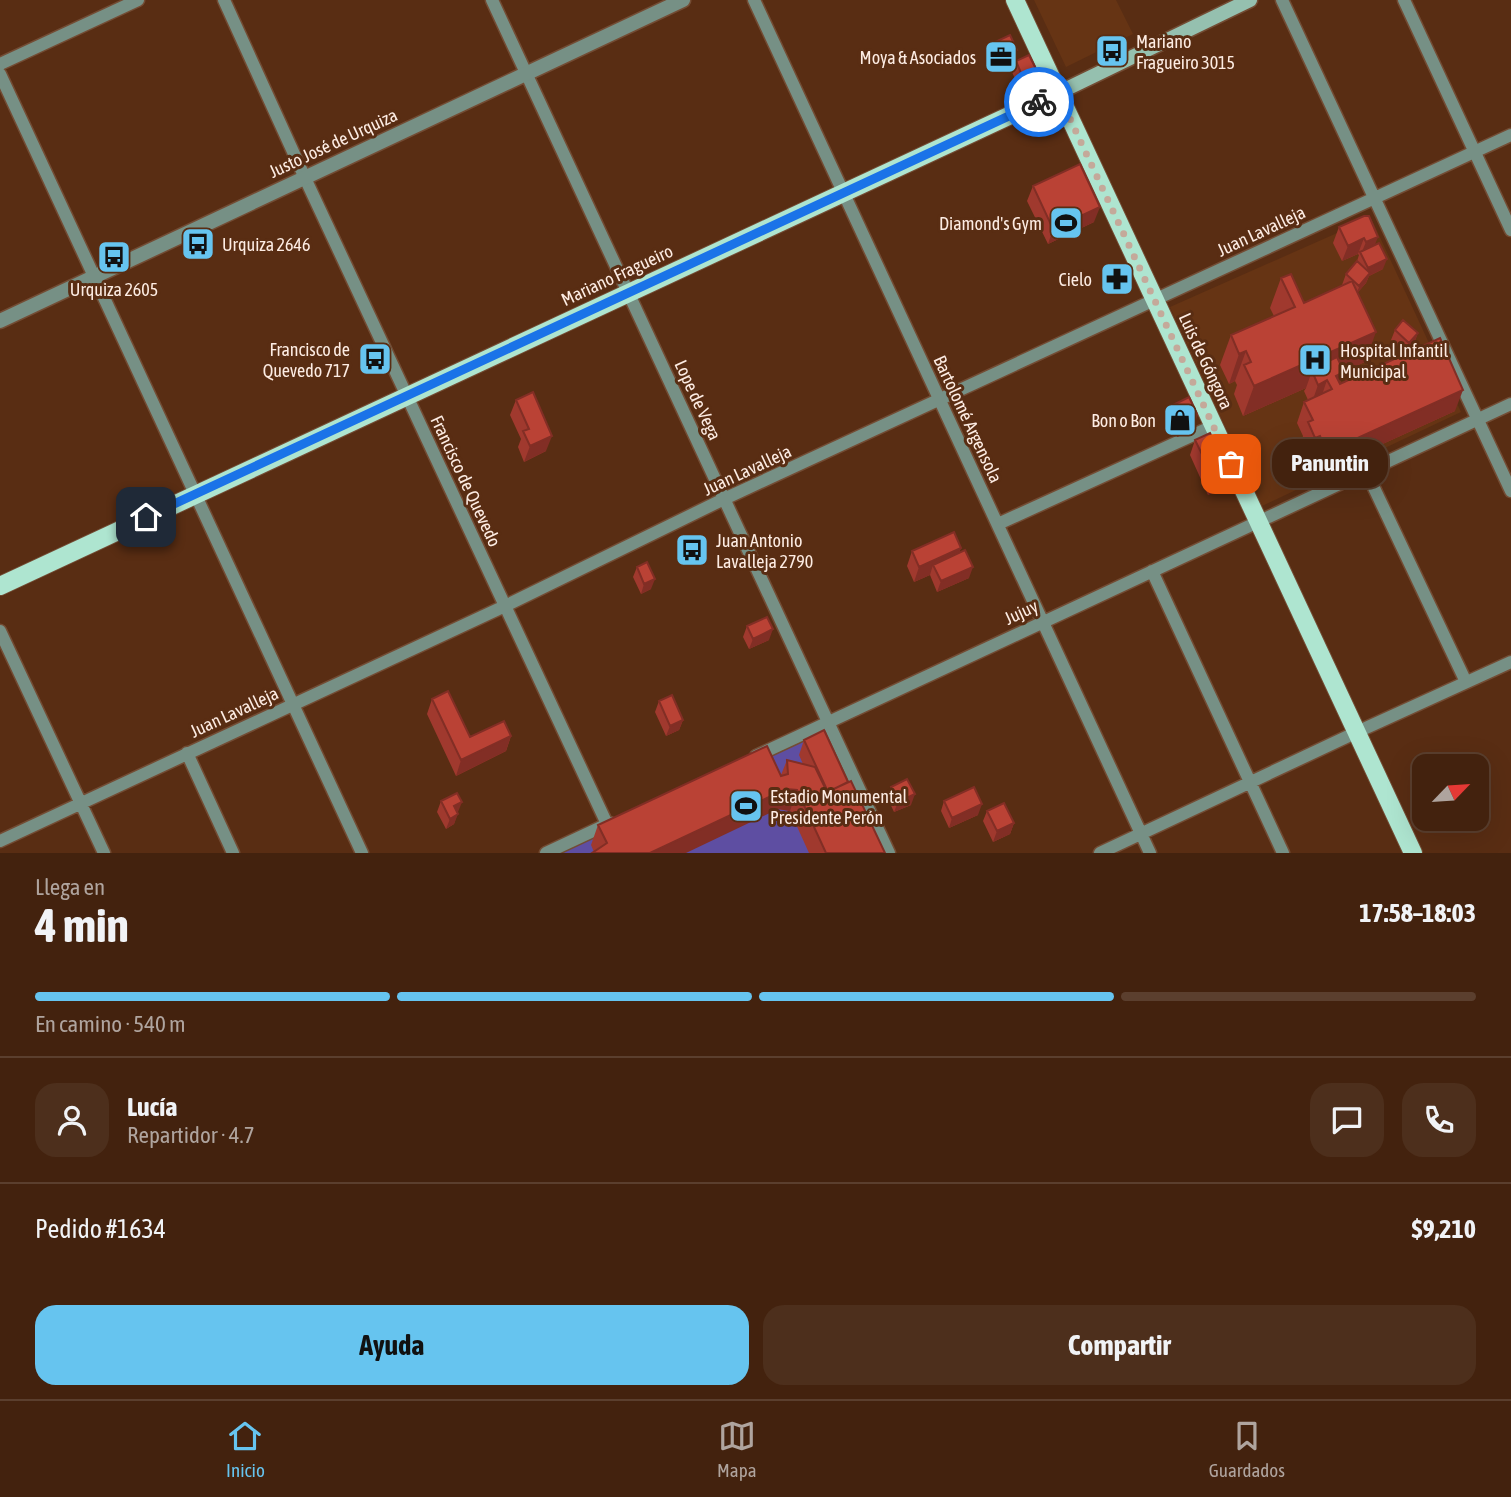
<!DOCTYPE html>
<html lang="es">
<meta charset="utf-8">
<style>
body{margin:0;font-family:"Asap Condensed",sans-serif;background:#4d2f1c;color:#f1f3f6;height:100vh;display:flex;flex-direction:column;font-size:26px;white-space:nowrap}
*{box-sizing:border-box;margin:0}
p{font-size:23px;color:#afa49e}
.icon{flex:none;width:38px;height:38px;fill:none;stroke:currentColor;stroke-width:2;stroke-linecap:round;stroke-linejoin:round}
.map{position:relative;height:853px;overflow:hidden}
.details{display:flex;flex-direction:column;background:#43220e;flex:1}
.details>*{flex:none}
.needle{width:46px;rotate:65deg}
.buttons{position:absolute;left:1412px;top:754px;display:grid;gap:14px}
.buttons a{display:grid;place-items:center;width:77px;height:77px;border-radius:14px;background:#43220e;box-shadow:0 7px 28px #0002,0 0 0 2px #5b3f2e;font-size:35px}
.pin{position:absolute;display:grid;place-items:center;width:60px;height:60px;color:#fff;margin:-30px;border-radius:14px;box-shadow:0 4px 10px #0006}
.courier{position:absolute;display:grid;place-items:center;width:70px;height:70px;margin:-35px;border:5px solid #1a73e8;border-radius:50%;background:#fff;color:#222;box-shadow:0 2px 9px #0007}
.bubble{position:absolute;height:49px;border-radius:21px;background:#43220e;box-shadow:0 7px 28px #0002,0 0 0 2px #5b3f2e;font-size:23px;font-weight:700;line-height:49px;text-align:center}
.summary em{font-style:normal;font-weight:700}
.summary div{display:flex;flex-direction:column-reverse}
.summary{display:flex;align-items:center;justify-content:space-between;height:119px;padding:0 35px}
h1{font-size:46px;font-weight:700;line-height:52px}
.bar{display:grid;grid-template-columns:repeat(4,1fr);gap:10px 7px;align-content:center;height:84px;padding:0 35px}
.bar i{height:9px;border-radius:5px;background:#5b3f2e}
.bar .on{background:#66c4ef}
.bar p{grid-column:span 4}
.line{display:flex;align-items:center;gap:18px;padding:0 35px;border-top:2px solid #5b3f2e}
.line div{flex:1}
.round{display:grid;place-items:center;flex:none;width:74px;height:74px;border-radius:21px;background:#4d2f1c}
.button{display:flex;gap:14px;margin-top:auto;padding:14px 35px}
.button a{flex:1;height:80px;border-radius:21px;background:#66c4ef;color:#111;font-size:28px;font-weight:700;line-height:80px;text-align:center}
.button a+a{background:#4d2f1c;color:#f1f3f6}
.menu{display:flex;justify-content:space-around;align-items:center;height:98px;border-top:2px solid #5b3f2e;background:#43220e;font-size:19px;color:#afa49e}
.menu a{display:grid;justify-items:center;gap:4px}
.menu .on{color:#66c4ef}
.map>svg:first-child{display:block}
.built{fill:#663414}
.green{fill:#5e4ea2}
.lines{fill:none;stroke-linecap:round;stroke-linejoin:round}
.minor-casing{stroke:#734c34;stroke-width:15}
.tertiary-casing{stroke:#734c34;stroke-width:17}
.secondary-casing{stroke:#734c34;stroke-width:17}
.primary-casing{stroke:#734c34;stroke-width:20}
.minor{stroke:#769085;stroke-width:12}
.tertiary{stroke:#769085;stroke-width:14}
.secondary{stroke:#95c0af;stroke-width:14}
.primary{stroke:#aee5d0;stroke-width:18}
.wall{fill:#a0392e}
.shaded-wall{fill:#822e25}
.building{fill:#ba4235;stroke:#822e25;stroke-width:2}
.done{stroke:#c4a99a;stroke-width:7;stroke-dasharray:0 12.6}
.route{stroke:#1a73e8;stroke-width:9}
.labels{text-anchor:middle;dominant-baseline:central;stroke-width:6;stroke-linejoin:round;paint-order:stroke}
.poi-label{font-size:18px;fill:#fdece3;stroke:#592d13;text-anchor:start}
.street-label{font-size:18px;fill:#fdece3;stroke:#592d13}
</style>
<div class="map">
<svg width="1511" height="853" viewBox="0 0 1511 853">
<rect width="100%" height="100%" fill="#592d13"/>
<path class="built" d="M 1034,0 L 1116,0 L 1133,34 L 1066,67 Z
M 1371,218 L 1461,412 L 1262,506 L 1170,307 Z"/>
<path class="green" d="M 828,722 L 889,853 L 547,853 Z"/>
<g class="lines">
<defs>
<path id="minor" d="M 224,0 L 305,178 L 607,824
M 492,0 L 889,853
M 754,0 L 1150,853
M 1282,0 L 1511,491
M 1404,0 L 1511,230
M 0,64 L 138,0
M 0,74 L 362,853
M 1366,471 L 1466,682
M 998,524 L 1213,426
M 1152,571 L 1283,853
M 0,631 L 104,853
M 187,753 L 233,853
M 756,756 L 1511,404
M 0,841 L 505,606 L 724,499 L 1511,135
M 546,853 L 610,823
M 1100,853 L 1357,732 L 1511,662"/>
<path id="tertiary" d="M 0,321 L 683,0"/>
<path id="secondary" d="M 1058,93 L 1250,0"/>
<path id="primary" d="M 1015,0 L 1413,853
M 0,586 L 1058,93"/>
</defs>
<use href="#minor" class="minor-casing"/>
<use href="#tertiary" class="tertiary-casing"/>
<use href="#secondary" class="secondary-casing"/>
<use href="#primary" class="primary-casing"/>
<use href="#minor" class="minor"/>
<use href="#tertiary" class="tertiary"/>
<use href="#secondary" class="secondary"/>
<use href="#primary" class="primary"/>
</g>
<path class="wall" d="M 993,43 L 1013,60 L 996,68 L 989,53 Z
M 1016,61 L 1031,83 L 1019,88 L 1012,72 Z
M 1033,186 L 1094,222 L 1048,244 L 1027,201 Z
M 1364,216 L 1383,269 L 1369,276 L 1366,283 L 1357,293 L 1365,362 L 1344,371 L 1340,383 L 1455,411 L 1319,473 L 1312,456 L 1308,458 L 1301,443 L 1303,436 L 1297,423 L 1304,402 L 1308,400 L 1304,391 L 1306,388 L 1243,416 L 1234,394 L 1237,385 L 1235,381 L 1229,384 L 1220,365 L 1231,335 L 1274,316 L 1270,308 L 1281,278 L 1304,303 L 1343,285 L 1342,285 L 1346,274 L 1357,261 L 1359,255 L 1358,254 L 1342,261 L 1333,243 L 1339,227 Z
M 1395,330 L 1418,333 L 1414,343 L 1406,353 L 1391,340 Z
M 516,400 L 546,451 L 524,462 L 518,447 L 521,439 L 510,415 Z
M 1171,406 L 1191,431 L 1177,437 L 1167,417 Z
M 1195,440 L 1223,488 L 1208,495 L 1190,455 Z
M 961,548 L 959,553 L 969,578 L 937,592 L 930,575 L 914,582 L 907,566 L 912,551 Z
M 637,567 L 651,589 L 641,594 L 633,577 Z
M 747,626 L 769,640 L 749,649 L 743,637 Z
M 432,699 L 470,737 L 511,736 L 506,751 L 456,776 L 427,714 Z
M 659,701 L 683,720 L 679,730 L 666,736 L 655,712 Z
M 804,740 L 848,782 L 885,853 L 809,853 L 790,811 L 778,809 L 594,852 L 591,845 L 598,825 L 781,775 L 787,760 L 803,764 L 799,755 Z
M 891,787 L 911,805 L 894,812 L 887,797 Z
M 441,801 L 458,812 L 454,824 L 446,829 L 437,812 Z
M 944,801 L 978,815 L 949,828 L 941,811 Z
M 987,811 L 1014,823 L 1010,834 L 993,842 L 983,821 Z"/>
<path class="shaded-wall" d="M 1017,50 L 1013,60 L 996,68 L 1000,58 Z
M 1034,72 L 1031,83 L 1019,88 L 1023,78 Z
M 1100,207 L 1094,222 L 1048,244 L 1053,229 Z
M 1378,237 L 1372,252 L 1361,254 L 1366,242 Z
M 1364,238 L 1358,254 L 1342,261 L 1348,246 Z
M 1387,259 L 1383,269 L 1369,276 L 1366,283 L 1355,296 L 1368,268 Z
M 1376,332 L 1365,362 L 1317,383 L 1321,366 L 1320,365 L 1315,378 L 1312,371 L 1306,388 L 1243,416 L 1254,386 Z
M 1418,333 L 1414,343 L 1406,353 L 1409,343 Z
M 1246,351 L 1235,381 L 1229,384 L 1239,354 Z
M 1344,372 L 1337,392 L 1336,376 Z
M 1327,380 L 1320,401 L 1311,405 L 1318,385 Z
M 1463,390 L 1455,411 L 1319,473 L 1327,452 Z
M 1195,420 L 1191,431 L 1177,437 L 1181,427 Z
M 552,436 L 546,451 L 524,462 L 530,446 Z
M 1320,436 L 1312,456 L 1308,458 L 1315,438 Z
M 1228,473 L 1223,488 L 1208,495 L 1214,479 Z
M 961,548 L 955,564 L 933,565 L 930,575 L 914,582 L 919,567 Z
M 973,567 L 969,578 L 937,592 L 941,581 Z
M 655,579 L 651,589 L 641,594 L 644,584 Z
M 773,629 L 769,640 L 749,649 L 753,639 Z
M 683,720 L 679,730 L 666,736 L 670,726 Z
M 511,736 L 506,751 L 456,776 L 461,760 Z
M 786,789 L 797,790 L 790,811 L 778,809 L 686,853 L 650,853 Z
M 915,794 L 911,805 L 894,812 L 898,802 Z
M 462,802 L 458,812 L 450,817 L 454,806 Z
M 982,804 L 978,815 L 949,828 L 952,818 Z
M 458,814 L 454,824 L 446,829 L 450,819 Z
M 1014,823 L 1010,834 L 993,842 L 997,831 Z"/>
<path class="building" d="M 1010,35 L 1017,50 L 1000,58 L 993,43 Z
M 1029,55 L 1035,67 L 1034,72 L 1023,78 L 1016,61 Z
M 1080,164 L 1100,207 L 1053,229 L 1033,186 Z
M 1364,216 L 1369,216 L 1378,237 L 1366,242 L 1364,238 L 1348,246 L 1339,227 Z
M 1379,243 L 1387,259 L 1368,268 L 1360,252 Z
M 1357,261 L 1370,273 L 1359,286 L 1346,274 Z
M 1291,274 L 1304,303 L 1352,281 L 1376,332 L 1254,386 L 1244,365 L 1251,362 L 1246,351 L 1239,354 L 1231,335 L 1295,307 L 1281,278 Z
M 1403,320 L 1418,333 L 1409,343 L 1395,330 Z
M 1440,338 L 1463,390 L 1327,452 L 1320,436 L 1315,438 L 1308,422 L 1313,420 L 1304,402 L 1332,389 L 1327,380 L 1318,385 L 1312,371 L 1321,366 L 1320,365 L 1337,357 L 1344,372 L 1336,376 L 1340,384 Z
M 533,392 L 552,436 L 530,446 L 523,431 L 529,429 L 516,400 Z
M 1189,397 L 1197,414 L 1195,420 L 1181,427 L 1171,406 Z
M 1210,433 L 1228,473 L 1214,479 L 1195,440 Z
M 954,532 L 961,548 L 919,567 L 912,551 Z
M 965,550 L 973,567 L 941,581 L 933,565 Z
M 647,562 L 655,579 L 644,584 L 637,567 Z
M 767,617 L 773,629 L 753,639 L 747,626 Z
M 448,691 L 470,737 L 504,721 L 511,736 L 461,760 L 432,699 Z
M 672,695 L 683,720 L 670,726 L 659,701 Z
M 824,730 L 848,782 L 828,792 L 804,740 Z
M 767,746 L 781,776 L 788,774 L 787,760 L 815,767 L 827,792 L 851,781 L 885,853 L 826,853 L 797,790 L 786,789 L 650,853 L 592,853 L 607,843 L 598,825 Z
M 907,779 L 915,794 L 898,802 L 891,787 Z
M 974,787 L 982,804 L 952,818 L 944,801 Z
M 457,793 L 462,802 L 454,806 L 458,814 L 450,819 L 441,801 Z
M 1004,803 L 1014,823 L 997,831 L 987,811 Z"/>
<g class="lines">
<path class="done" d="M 1039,102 L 1058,93 L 1231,464"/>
<path class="route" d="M 146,517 L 1039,102"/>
</g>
<defs>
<symbol id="bus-square" viewBox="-11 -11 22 22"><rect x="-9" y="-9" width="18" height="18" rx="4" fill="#66c4ef" stroke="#592d13"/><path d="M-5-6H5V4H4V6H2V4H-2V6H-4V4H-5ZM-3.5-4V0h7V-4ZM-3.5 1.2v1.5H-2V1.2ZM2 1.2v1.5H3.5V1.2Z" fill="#111"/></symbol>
<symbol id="office-square" viewBox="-11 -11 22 22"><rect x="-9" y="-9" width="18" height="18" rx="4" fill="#66c4ef" stroke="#592d13"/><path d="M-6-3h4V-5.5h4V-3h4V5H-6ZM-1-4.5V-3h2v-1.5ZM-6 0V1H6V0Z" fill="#111"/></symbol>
<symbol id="stadium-square" viewBox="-11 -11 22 22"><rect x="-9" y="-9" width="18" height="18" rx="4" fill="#66c4ef" stroke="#592d13"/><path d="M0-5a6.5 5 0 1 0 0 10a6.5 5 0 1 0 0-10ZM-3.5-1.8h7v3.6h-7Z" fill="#111"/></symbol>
<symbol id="pharmacy-square" viewBox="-11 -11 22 22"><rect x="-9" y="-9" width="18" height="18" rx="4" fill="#66c4ef" stroke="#592d13"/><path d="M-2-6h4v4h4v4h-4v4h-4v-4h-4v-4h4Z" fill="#111"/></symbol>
<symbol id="hospital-square" viewBox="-11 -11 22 22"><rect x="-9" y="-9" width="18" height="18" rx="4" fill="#66c4ef" stroke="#592d13"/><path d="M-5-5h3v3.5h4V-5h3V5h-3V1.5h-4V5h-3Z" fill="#111"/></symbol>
<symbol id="shop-square" viewBox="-11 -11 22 22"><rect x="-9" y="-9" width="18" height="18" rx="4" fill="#66c4ef" stroke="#592d13"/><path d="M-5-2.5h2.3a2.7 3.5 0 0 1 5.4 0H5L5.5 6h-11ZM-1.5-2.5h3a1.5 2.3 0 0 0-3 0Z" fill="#111"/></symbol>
</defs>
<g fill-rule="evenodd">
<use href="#bus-square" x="1093" y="32" width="38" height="38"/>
<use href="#office-square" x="982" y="38" width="38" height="38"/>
<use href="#stadium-square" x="1047" y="204" width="38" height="38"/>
<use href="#bus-square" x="179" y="225" width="38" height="38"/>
<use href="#bus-square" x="95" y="238" width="38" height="38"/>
<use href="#pharmacy-square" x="1098" y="260" width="38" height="38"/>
<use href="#bus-square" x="356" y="340" width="38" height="38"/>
<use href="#hospital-square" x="1296" y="341" width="38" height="38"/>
<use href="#shop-square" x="1161" y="401" width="38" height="38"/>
<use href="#bus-square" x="673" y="531" width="38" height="38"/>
<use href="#stadium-square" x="727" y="787" width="38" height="38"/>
</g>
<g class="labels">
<g class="poi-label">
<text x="1136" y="41">Mariano<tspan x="1136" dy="21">Fragueiro 3015</tspan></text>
<text x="976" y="57" text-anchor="end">Moya &amp; Asociados</text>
<text x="1042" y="223" text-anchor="end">Diamond's Gym</text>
<text x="222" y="244">Urquiza 2646</text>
<text x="1092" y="279" text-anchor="end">Cielo</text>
<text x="114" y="289" text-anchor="middle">Urquiza 2605</text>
<text x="350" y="349" text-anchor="end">Francisco de<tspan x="350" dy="21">Quevedo 717</tspan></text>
<text x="1340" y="350">Hospital Infantil<tspan x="1340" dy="21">Municipal</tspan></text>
<text x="1156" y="420" text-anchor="end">Bon o Bon</text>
<text x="716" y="540">Juan Antonio<tspan x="716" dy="21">Lavalleja 2790</tspan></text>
<text x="770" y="796">Estadio Monumental<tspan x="770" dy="21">Presidente Perón</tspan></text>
</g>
<g class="street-label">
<text transform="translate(333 143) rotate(-25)">Justo José de Urquiza</text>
<text transform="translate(1261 231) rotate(-25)">Juan Lavalleja</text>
<text transform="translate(617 275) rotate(-25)">Mariano Fragueiro</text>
<text transform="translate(1206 361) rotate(65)">Luis de Góngora</text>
<text transform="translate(698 400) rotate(65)">Lope de Vega</text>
<text transform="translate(968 419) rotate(65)">Bartolomé Argensola</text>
<text transform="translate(747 470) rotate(-25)">Juan Lavalleja</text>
<text transform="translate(466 481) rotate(65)">Francisco de Quevedo</text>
<text transform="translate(1021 612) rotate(-25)">Jujuy</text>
<text transform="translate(234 712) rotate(-25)">Juan Lavalleja</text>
</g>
</g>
</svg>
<div class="buttons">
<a><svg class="needle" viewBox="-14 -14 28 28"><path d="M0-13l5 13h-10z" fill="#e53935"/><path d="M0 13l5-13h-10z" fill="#afa49e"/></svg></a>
</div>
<div class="pin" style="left:1231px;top:464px;background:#ea580c"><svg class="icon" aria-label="bag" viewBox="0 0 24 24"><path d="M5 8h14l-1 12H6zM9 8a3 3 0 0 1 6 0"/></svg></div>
<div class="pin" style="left:146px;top:517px;background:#1f2937"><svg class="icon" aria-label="home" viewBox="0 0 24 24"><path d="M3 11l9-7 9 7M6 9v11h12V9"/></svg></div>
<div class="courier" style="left:1039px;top:102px"><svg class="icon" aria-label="bike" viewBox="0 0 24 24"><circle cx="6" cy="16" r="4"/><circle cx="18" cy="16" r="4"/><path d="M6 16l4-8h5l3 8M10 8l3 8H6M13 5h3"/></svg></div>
<div class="bubble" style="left:1272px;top:439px;width:116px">Panuntin</div>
</div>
<section class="details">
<div class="summary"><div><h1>4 min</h1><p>Llega en</p></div><em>17:58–18:03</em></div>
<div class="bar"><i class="on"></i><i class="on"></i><i class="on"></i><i></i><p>En camino · 540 m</p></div>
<div class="line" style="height:126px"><a class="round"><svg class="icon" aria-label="person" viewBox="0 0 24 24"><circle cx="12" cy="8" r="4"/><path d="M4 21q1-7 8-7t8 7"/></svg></a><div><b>Lucía</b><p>Repartidor · 4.7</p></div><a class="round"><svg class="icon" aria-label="chat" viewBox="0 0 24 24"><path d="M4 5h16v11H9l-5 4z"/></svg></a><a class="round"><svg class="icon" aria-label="phone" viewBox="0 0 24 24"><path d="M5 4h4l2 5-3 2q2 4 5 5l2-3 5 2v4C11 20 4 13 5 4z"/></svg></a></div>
<div class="line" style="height:91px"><div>Pedido #1634</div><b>$9,210</b></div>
<div class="button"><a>Ayuda</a><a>Compartir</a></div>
</section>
<nav class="menu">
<a class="on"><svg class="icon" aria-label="home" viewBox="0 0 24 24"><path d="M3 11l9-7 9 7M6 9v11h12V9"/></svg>Inicio</a>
<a><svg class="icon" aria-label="map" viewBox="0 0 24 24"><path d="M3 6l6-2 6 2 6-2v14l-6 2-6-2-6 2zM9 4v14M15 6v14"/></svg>Mapa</a>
<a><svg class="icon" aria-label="saved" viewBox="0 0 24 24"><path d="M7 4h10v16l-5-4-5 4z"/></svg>Guardados</a>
</nav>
